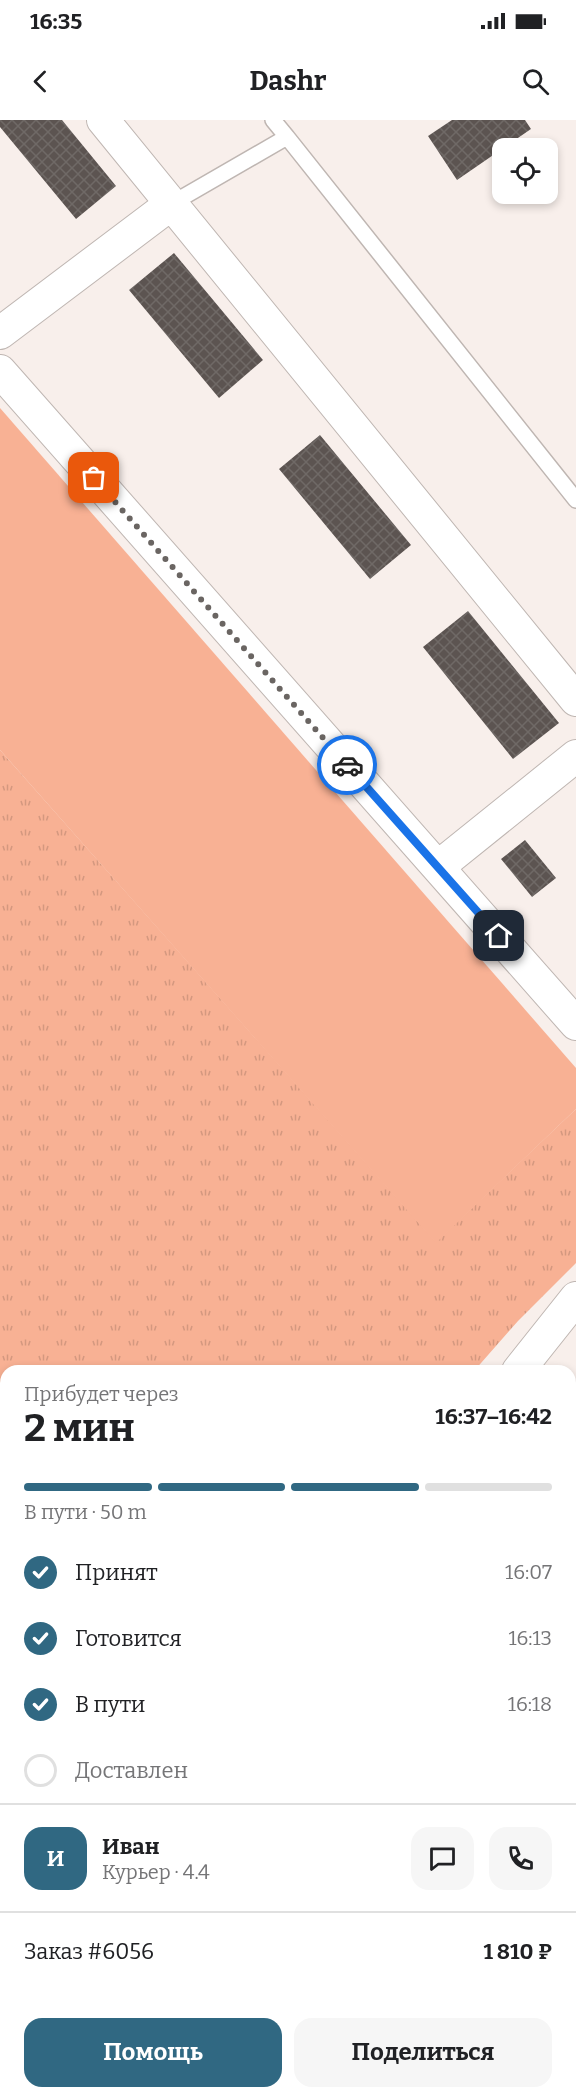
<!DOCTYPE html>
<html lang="ru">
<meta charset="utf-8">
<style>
body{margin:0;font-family:Bitter,serif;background:#f6f6f6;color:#202124;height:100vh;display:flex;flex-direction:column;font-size:22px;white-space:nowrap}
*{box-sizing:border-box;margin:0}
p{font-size:20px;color:#757577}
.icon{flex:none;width:33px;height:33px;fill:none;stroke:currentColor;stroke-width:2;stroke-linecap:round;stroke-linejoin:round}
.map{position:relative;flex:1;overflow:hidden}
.side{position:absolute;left:0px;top:1245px;width:576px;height:734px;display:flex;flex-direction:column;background:#fff;border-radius:18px 18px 0 0;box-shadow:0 3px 9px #0003}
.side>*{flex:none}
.controls{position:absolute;left:492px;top:18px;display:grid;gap:12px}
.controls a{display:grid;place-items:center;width:66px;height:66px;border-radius:12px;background:#fff;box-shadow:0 3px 9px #0003;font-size:30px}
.pin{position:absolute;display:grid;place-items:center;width:51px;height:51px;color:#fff;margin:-26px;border-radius:12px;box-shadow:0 3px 9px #0006}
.courier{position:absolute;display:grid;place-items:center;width:60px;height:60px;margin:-30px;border:4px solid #1a73e8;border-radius:50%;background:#fff;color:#222;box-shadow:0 2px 8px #0007}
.summary em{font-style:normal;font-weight:700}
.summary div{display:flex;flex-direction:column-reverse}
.summary{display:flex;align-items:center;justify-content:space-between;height:102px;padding:0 24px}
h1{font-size:39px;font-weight:700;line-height:45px}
.bar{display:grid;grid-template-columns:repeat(4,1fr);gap:9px 6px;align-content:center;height:72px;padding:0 24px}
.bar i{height:8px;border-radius:4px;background:#e0e0e0}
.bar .on{background:#306882}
.bar p{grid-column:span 4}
.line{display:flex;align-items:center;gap:15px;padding:0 24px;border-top:2px solid #e0e0e0}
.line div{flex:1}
.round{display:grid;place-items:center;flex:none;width:63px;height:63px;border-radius:18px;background:#f6f6f6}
ol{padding:0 24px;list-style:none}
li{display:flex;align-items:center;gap:18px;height:66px}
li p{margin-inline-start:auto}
li .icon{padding:6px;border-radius:50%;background:#306882;color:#fff;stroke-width:4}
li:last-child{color:#757577}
li i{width:33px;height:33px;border:3px solid #e0e0e0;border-radius:50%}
.primary-button{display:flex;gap:12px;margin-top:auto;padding:12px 24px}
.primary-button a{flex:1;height:69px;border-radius:18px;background:#306882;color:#fff;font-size:24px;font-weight:700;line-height:69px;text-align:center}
.primary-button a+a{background:#f6f6f6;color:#202124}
.status{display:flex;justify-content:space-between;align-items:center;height:42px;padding:0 30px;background:#fff;direction:ltr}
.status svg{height:16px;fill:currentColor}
header{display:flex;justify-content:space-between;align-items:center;height:78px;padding:0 24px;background:#fff;font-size:27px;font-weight:700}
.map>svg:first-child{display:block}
.grass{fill:url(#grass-tufts)}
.garden{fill:#f8b194}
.building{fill:url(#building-cross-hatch)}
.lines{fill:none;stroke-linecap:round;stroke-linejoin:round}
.service-casing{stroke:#bfb6b2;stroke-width:18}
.minor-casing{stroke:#bfb6b2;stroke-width:34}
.service{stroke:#fff;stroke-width:15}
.minor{stroke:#fff;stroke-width:32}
.done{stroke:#6a6562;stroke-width:6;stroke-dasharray:0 10.8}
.route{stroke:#1a73e8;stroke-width:8}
</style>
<div class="status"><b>16:35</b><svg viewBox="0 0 49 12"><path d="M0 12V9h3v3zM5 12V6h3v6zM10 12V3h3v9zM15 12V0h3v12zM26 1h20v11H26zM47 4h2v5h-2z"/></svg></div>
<header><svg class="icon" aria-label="back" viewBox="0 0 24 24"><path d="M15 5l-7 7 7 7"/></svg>Dashr<svg class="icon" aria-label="search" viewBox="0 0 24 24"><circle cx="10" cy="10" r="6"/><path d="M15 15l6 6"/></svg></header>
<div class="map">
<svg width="576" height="1978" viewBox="0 0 576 1978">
<defs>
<pattern id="grass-tufts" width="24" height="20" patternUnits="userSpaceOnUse" patternTransform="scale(1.5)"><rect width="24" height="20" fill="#f8b194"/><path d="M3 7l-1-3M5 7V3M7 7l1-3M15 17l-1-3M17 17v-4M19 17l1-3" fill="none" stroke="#d4987f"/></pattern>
<pattern id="building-cross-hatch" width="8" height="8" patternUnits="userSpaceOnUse" patternTransform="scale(1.5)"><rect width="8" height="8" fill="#5c5451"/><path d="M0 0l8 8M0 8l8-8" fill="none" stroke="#6f6966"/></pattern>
</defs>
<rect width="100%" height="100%" fill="#f8efeb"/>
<path class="grass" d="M 0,630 L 436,1122 L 576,989 L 576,1143 L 518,1201 L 474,1251 L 6,1251 L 6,1779 L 0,1786 Z"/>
<path class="garden" d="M 0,288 L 576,948 L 576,989 L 436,1123 L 0,630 Z"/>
<path class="building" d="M 0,0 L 62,0 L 116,66 L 76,99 L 0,7 Z
M 452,0 L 525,0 L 531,9 L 457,60 L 428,16 Z
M 174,133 L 263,240 L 219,278 L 129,170 Z
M 320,315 L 411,425 L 370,459 L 279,349 Z
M 468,491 L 559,603 L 513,639 L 423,527 Z
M 525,720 L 556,758 L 532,777 L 501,739 Z
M 576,1301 L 576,1333 L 570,1328 L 570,1309 Z
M 570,1381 L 576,1387 L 576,1413 L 570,1419 Z
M 570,1523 L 576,1528 L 576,1544 L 570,1552 Z
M 214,1972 L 281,1972 L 276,1978 L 220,1978 Z
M 512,1972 L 558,1972 L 564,1978 L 506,1978 Z"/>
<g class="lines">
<defs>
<path id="service" d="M 273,0 L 287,17
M 171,84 L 287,17 L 576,380
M 570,1799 L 576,1793
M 0,1831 L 6,1824
M 0,1928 L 6,1922
M 396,1978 L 401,1972"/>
<path id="minor" d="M 103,0 L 576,580
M 0,213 L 171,84
M 0,251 L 576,904
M 438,747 L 576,636
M 518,1251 L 576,1178
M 570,1694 L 576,1699"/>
</defs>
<use href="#service" class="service-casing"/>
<use href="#minor" class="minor-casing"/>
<use href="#service" class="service"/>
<use href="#minor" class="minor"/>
</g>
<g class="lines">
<path class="done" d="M 94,358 L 347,645"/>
<path class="route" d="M 347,645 L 499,816"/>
</g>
</svg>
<div class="controls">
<a><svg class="icon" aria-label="locate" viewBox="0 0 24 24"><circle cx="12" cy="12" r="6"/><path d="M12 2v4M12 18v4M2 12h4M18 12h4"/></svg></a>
</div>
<div class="pin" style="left:94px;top:358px;background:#ea580c"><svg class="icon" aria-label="bag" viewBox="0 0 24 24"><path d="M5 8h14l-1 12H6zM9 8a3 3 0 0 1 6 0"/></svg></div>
<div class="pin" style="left:499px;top:816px;background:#1f2937"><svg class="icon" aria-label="home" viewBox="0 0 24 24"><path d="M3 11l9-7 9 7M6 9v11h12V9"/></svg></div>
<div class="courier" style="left:347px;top:645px"><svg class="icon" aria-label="car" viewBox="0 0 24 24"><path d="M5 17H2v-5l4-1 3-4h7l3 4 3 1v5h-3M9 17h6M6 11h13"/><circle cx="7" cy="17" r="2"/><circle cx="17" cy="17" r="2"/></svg></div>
<section class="side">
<div class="summary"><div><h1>2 мин</h1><p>Прибудет через</p></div><em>16:37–16:42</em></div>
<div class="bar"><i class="on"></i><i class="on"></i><i class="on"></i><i></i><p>В пути · 50 m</p></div>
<ol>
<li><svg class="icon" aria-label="check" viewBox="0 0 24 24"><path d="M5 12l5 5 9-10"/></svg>Принят<p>16:07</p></li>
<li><svg class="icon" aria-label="check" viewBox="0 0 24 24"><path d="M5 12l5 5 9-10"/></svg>Готовится<p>16:13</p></li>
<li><svg class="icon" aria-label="check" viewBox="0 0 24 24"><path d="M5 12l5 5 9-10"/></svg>В пути<p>16:18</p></li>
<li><i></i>Доставлен</li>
</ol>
<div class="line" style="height:108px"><b class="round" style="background:#306882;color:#fff">И</b><div><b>Иван</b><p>Курьер · 4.4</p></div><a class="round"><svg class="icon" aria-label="chat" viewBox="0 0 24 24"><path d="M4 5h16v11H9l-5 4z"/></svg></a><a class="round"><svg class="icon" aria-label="phone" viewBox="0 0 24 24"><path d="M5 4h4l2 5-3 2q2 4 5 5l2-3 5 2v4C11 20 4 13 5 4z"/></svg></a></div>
<div class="line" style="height:78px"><div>Заказ #6056</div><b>1 810 ₽</b></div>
<div class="primary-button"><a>Помощь</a><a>Поделиться</a></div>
</section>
</div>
